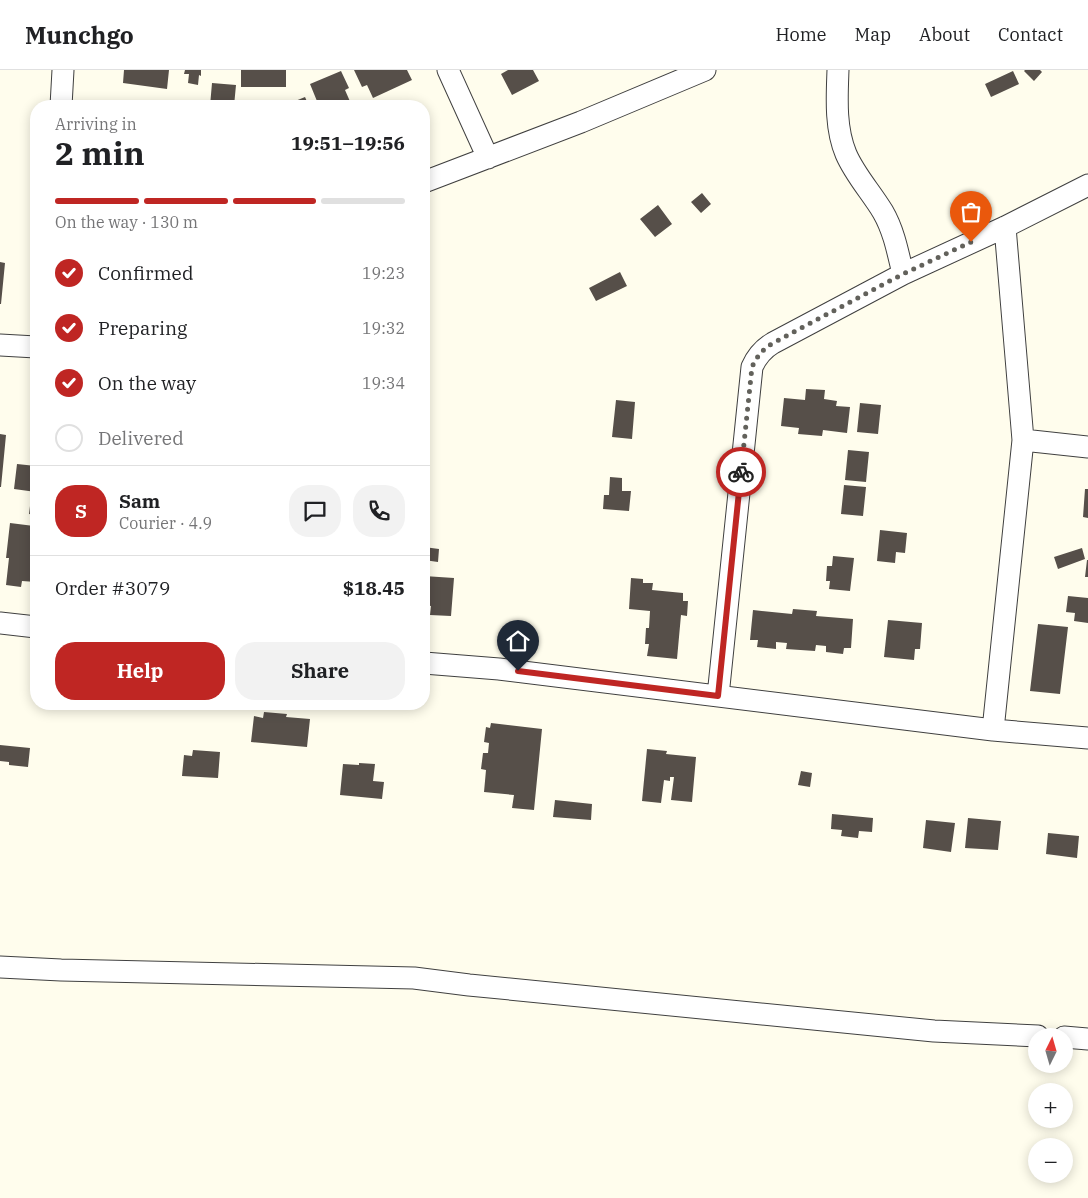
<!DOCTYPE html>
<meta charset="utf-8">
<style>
body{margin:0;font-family:"IBM Plex Serif",serif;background:#f2f2f2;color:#202124;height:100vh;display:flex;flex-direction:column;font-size:19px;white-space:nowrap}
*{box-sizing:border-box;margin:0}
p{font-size:16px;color:#757577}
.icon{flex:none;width:28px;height:28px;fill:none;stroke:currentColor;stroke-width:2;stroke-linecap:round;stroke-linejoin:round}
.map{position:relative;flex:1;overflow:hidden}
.side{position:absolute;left:30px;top:30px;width:400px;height:610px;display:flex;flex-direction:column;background:#fff;border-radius:20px;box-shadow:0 2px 12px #0003}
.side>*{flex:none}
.needle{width:32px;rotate:5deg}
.fabs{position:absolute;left:1028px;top:958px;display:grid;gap:10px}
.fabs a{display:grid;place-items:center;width:45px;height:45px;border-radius:50%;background:#fff;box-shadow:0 2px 12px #0003;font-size:25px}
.pin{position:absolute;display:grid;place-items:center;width:42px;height:42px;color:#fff;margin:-51px -21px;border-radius:50% 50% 50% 0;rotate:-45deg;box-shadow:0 0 5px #0007}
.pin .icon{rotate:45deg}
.courier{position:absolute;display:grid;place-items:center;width:50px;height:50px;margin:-25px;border:4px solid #bf2623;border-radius:50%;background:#fff;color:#222;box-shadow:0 1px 6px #0007}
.overview em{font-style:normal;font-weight:700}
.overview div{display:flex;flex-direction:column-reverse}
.overview{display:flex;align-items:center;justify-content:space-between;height:85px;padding:0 25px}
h1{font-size:32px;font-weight:700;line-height:38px}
.bar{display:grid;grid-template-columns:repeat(4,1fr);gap:8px 5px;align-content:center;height:60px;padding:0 25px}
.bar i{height:6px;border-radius:4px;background:#e0e0e0}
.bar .on{background:#bf2623}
.bar p{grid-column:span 4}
.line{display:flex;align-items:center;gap:12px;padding:0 25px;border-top:1px solid #e0e0e0}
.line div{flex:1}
.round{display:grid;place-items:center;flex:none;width:52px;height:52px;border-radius:20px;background:#f2f2f2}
ol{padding:0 25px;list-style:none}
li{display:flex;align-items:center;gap:15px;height:55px}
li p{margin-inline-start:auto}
li .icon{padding:5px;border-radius:50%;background:#bf2623;color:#fff;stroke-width:4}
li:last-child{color:#757577}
li i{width:28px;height:28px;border:2px solid #e0e0e0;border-radius:50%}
.button{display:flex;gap:10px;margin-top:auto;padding:10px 25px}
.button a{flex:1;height:58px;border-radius:20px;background:#bf2623;color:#fff;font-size:20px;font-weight:700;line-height:58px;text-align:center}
.button a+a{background:#f2f2f2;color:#202124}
header{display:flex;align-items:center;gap:30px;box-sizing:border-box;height:70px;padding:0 25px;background:#fff;border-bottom:1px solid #e0e0e0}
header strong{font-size:24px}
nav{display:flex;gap:28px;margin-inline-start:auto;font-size:18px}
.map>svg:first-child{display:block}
.building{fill:#564f49}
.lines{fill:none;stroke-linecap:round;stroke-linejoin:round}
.minor-casing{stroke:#404040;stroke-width:23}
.minor{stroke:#fff;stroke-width:21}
.done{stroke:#62615b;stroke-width:5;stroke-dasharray:0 9}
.route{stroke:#bf2623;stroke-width:6}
</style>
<header>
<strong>Munchgo</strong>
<nav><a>Home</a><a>Map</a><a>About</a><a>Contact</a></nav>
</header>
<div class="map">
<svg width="1088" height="1128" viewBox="0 0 1088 1128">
<rect width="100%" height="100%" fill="#fffded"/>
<path class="building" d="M 124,0 L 169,0 L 167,19 L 123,13 Z
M 185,0 L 201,0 L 201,6 L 199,5 L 198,15 L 188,13 L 189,4 L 184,4 Z
M 241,0 L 286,0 L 286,17 L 241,17 Z
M 354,0 L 407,0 L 412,10 L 373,28 L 367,15 L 362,17 Z
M 508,0 L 533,0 L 539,11 L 512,25 L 501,4 Z
M 1025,0 L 1040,0 L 1042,2 L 1034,11 L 1024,1 Z
M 341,1 L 349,18 L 345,20 L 352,36 L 319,36 L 310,14 Z
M 1013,1 L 1019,14 L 991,27 L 985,14 Z
M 212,13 L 236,15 L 234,36 L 210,36 Z
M 305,27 L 309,36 L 283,36 Z
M 268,31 L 269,36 L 248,36 L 248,35 Z
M 165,33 L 184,35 L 184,36 L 165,36 Z
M 702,123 L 711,134 L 701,143 L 691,132 Z
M 658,135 L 672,154 L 655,167 L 640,149 Z
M 0,192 L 5,193 L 1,234 L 0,234 Z
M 620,202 L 627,216 L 596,231 L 589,218 Z
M 806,319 L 825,320 L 824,329 L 837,331 L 836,336 L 850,337 L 847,363 L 823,360 L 822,366 L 798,364 L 799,358 L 781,356 L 784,328 L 805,330 Z
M 616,330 L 635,332 L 632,369 L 612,367 Z
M 860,333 L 881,335 L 878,364 L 857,362 Z
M 0,364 L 6,365 L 1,417 L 0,417 Z
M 848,380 L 869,382 L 866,412 L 845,410 Z
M 17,394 L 36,396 L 36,422 L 14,419 Z
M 610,407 L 622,408 L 622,421 L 631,421 L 629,441 L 603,439 L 604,425 L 609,425 Z
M 844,415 L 866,417 L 863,446 L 841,444 Z
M 1085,419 L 1088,419 L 1088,448 L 1083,447 Z
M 31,428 L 36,429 L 36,445 L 29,444 Z
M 10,453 L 34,456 L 33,463 L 36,463 L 36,512 L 22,511 L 21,517 L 6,515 L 9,488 L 6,488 Z
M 880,460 L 907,463 L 905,483 L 896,482 L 895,493 L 877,491 Z
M 424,477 L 439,479 L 438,492 L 424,490 Z
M 1082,478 L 1085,489 L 1058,499 L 1054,487 Z
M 833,486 L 854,488 L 850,521 L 829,519 L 830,511 L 826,511 L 827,496 L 832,496 Z
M 1087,490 L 1088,490 L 1088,507 L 1085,507 Z
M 424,506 L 454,508 L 451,546 L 430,545 L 431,536 L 424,535 Z
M 631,508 L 643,509 L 643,513 L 653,513 L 652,520 L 683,523 L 683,531 L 688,531 L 687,546 L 681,545 L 677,589 L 647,586 L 649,574 L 645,574 L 646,558 L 649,558 L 650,541 L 629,539 Z
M 1068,526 L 1088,528 L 1088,553 L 1074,551 L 1075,543 L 1066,542 Z
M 793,539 L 817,541 L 816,546 L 853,549 L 851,578 L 844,578 L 843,584 L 826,582 L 826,576 L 816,575 L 815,581 L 786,579 L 787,573 L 776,572 L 776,579 L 757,577 L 758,570 L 750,570 L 753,540 L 792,544 Z
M 888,550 L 922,553 L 920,579 L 915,579 L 914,590 L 884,587 Z
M 1038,554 L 1068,557 L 1060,624 L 1030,621 Z
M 264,642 L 287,644 L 286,647 L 310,649 L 307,677 L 251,672 L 254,646 L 263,648 Z
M 491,653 L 542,659 L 534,740 L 512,738 L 514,725 L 484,722 L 486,700 L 481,699 L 483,683 L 488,683 L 489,673 L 484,672 L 486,657 L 490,658 Z
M 0,675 L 30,678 L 28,697 L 9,695 L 9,692 L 0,691 Z
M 647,679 L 667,681 L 666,684 L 696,687 L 692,732 L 671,730 L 674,707 L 670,707 L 670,711 L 664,710 L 661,733 L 642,731 Z
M 193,680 L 220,682 L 218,708 L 182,706 L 184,685 L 192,686 Z
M 359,693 L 375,694 L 373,711 L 384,712 L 382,729 L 340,725 L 343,694 L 359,695 Z
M 801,701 L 812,703 L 810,717 L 798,715 Z
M 555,730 L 592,734 L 591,750 L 553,747 Z
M 832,744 L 873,748 L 872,762 L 859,761 L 858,768 L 841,766 L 842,760 L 831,759 Z
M 968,748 L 1001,751 L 998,780 L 965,778 Z
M 926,750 L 955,753 L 951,782 L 923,778 Z
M 1048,763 L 1079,766 L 1077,788 L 1046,784 Z"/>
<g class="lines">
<defs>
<path id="minor" d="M 448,0 L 488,88
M 838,0 C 837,27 835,58 846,84 C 855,105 871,122 883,142 C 894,161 898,183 903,204
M 61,36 L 63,0
M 424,112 L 581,52 L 705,0
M 0,275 L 36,277
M 1023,370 L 1088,377
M 0,553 L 36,557
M 424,593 L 499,599 L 993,660 L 1088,668
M 718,626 L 752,297 C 757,286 763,279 773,273 L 903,204 L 1005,157 L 1088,115
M 993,660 L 1023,370 L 1005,157
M 0,897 L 61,900 L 414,908 L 469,915 L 934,961 L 1038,966
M 1064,967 L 1088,969"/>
</defs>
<use href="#minor" class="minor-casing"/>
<use href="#minor" class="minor"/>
</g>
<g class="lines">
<path class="done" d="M 741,402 L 752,297 C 757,286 763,279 773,273 L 903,204 L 971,172"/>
<path class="route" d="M 518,601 L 718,626 L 741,402"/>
</g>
</svg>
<div class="fabs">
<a><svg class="needle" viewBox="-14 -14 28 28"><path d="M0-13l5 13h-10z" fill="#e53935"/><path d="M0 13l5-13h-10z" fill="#757577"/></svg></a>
<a>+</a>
<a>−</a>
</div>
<div class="pin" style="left:971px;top:172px;background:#ea580c"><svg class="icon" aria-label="bag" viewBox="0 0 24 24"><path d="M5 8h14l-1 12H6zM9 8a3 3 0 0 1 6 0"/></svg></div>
<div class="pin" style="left:518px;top:601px;background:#1f2937"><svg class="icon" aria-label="home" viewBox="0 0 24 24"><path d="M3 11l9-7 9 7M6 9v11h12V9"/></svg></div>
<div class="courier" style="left:741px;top:402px"><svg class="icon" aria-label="bike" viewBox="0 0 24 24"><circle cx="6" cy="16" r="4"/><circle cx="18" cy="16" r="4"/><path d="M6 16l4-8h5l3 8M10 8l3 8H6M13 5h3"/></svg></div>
<section class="side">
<div class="overview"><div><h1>2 min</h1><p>Arriving in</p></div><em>19:51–19:56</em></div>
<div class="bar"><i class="on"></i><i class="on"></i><i class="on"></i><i></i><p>On the way · 130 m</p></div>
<ol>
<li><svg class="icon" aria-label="check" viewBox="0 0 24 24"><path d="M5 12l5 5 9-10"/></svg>Confirmed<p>19:23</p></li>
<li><svg class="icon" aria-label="check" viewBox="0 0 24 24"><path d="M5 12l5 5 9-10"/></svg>Preparing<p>19:32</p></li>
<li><svg class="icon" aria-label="check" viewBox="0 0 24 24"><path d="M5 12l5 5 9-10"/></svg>On the way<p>19:34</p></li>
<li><i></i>Delivered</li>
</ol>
<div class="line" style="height:90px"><b class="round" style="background:#bf2623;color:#fff">S</b><div><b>Sam</b><p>Courier · 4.9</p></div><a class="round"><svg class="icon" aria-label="chat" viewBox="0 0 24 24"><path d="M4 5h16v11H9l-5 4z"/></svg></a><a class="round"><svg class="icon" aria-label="phone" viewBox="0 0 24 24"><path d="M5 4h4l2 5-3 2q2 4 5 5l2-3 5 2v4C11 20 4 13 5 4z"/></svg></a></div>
<div class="line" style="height:65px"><div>Order #3079</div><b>$18.45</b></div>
<div class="button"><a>Help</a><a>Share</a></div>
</section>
</div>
